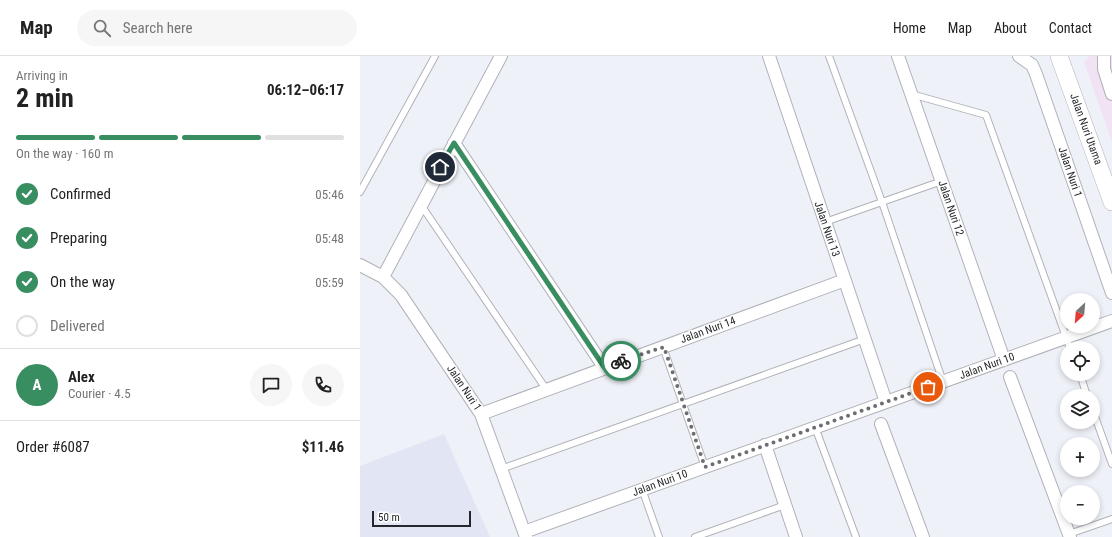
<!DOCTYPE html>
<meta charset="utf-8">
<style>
body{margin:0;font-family:"Roboto Condensed",sans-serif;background:#f6f6f6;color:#222;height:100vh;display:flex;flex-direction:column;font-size:15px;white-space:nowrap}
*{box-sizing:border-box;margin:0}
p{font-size:13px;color:#767676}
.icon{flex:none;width:22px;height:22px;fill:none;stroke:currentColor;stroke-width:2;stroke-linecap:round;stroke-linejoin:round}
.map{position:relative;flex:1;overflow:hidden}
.drawer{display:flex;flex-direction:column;background:#fff;width:360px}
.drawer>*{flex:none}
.needle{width:26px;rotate:206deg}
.tools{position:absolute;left:700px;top:237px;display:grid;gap:8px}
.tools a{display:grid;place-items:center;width:40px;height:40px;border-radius:50%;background:#fff;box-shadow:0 2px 6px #0003;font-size:20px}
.scale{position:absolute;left:12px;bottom:10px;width:99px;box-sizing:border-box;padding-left:4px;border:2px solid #26272a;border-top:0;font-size:11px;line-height:14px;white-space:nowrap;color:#26272a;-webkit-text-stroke:3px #fff;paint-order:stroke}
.pin{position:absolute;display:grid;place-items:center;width:34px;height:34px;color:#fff;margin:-17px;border:2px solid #fff;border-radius:50%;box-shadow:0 1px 4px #0007}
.courier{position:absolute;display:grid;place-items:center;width:40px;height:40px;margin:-20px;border:3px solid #388d61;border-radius:50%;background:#fff;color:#222;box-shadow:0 1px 5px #0007}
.summary em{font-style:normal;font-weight:700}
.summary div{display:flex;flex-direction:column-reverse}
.summary{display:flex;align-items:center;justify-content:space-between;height:68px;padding:0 16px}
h1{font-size:26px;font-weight:700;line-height:30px}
.bar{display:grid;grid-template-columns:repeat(4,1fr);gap:6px 4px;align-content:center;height:48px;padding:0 16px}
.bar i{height:5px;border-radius:3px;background:#e0e0e0}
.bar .active{background:#388d61}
.bar p{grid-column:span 4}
.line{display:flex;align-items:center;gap:10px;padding:0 16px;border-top:1px solid #e0e0e0}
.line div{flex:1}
.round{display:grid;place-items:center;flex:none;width:42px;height:42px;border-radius:21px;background:#f6f6f6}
ol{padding:0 16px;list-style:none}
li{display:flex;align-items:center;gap:12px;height:44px}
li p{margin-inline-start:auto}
li .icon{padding:4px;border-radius:50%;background:#388d61;color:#fff;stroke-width:4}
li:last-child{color:#767676}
li i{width:22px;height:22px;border:2px solid #e0e0e0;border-radius:50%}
header{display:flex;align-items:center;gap:24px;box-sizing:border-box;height:56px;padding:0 20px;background:#fff;border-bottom:1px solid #e0e0e0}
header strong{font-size:19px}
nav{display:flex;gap:22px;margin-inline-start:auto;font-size:14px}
.search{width:280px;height:36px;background:#f6f6f6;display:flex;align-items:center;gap:10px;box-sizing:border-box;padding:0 14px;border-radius:22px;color:#767676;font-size:15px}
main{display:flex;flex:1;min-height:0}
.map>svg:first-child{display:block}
.commercial{fill:#f1e2f4}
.built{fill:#e2e6f4}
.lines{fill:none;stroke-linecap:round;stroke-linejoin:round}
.lane-casing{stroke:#b0b2b8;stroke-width:8}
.street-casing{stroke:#b0b2b8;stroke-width:14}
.secondary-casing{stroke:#b0b2b8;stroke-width:18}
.lane{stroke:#fff;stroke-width:6}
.street{stroke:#fff;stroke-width:12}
.secondary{stroke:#fff;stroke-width:17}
.done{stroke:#6c6e72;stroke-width:4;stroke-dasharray:0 7.2}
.route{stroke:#388d61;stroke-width:5}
.labels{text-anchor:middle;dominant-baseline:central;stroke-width:3;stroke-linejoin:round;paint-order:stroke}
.street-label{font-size:11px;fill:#26272a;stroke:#fff}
</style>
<header>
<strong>Map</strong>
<div class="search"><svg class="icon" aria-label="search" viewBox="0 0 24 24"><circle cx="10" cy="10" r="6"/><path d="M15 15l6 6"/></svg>Search here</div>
<nav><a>Home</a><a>Map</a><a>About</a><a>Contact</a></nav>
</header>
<main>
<section class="drawer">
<div class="summary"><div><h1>2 min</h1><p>Arriving in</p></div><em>06:12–06:17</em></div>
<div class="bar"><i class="active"></i><i class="active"></i><i class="active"></i><i></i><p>On the way · 160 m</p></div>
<ol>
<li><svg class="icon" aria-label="check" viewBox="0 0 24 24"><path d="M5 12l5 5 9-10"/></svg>Confirmed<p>05:46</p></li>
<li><svg class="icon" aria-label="check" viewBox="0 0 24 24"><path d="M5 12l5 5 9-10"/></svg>Preparing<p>05:48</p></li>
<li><svg class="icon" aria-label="check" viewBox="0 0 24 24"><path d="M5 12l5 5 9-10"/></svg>On the way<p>05:59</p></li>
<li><i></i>Delivered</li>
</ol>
<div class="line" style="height:72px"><b class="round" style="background:#388d61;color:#fff">A</b><div><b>Alex</b><p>Courier · 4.5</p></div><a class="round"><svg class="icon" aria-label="chat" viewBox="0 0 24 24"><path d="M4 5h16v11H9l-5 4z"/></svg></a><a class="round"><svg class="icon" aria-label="phone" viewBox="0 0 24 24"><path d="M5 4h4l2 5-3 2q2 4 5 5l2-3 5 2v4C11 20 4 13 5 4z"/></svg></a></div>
<div class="line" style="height:52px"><div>Order #6087</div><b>$11.46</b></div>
</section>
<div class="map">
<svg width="752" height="481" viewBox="0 0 752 481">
<rect width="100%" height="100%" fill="#eff1f8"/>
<path class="commercial" d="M 730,0 L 752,0 L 752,86 L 724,6 Z"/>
<path class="built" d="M 84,378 L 130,481 L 0,481 L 0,410 Z"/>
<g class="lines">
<defs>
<path id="lane" d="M 469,0 L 522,146 L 583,326
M 551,38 L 626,59 L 710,292
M 0,136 L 75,0
M 61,149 L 186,333
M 465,166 L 582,125
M 303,291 L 345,411
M 720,318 L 727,340
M 733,355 L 752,408
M 455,371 L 496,481
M 141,413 L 505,283
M 282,433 L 299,481
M 709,478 L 752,463
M 335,481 L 425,449"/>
<path id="street" d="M 409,0 L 526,346
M 538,0 L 644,304
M 659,0 L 672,9 L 676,18 L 752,237
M 744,0 L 744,13 L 752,38
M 94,87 L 244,311
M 0,209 L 23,221 L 41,239 L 121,358 L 166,481
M 23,221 L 141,0
M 650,321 L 710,481
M 121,358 L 485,224
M 521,368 L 563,481
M 405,389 L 436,481
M 164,476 L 752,265"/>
<path id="secondary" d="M 699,0 L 752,146"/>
</defs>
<use href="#lane" class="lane-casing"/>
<use href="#street" class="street-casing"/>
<use href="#secondary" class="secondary-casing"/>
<use href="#lane" class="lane"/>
<use href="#street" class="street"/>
<use href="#secondary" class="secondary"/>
</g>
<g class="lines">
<path class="done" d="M 261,305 L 304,291 L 345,411 L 568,331"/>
<path class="route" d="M 80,111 L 94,87 L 244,311 L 261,305"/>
</g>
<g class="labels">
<g class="street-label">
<text transform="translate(726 73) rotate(70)">Jalan Nuri Utama</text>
<text transform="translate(710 116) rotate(71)">Jalan Nuri 1</text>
<text transform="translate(591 152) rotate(71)">Jalan Nuri 12</text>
<text transform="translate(467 173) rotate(71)">Jalan Nuri 13</text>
<text transform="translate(348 274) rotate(-20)">Jalan Nuri 14</text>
<text transform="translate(627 310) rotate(-20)">Jalan Nuri 10</text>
<text transform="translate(104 332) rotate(56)">Jalan Nuri 1</text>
<text transform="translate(300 427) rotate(-20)">Jalan Nuri 10</text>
</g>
</g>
</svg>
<div class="tools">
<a><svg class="needle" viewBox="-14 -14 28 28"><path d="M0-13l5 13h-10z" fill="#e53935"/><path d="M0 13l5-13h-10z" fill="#767676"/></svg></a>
<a><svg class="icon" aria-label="locate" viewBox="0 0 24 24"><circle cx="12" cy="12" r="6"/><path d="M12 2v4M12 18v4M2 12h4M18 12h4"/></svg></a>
<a><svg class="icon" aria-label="layers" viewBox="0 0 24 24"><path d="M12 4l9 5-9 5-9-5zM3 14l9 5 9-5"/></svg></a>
<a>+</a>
<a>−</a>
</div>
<div class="scale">50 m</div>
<div class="pin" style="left:568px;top:331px;background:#ea580c"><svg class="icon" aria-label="bag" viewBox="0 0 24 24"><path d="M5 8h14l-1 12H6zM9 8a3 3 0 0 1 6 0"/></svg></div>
<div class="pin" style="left:80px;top:111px;background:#1f2937"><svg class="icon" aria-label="home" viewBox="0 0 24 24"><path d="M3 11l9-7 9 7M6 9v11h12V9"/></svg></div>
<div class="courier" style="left:261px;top:305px"><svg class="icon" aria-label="bike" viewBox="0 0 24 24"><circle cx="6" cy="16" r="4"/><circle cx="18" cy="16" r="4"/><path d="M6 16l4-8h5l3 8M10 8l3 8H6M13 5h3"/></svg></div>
</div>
</main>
